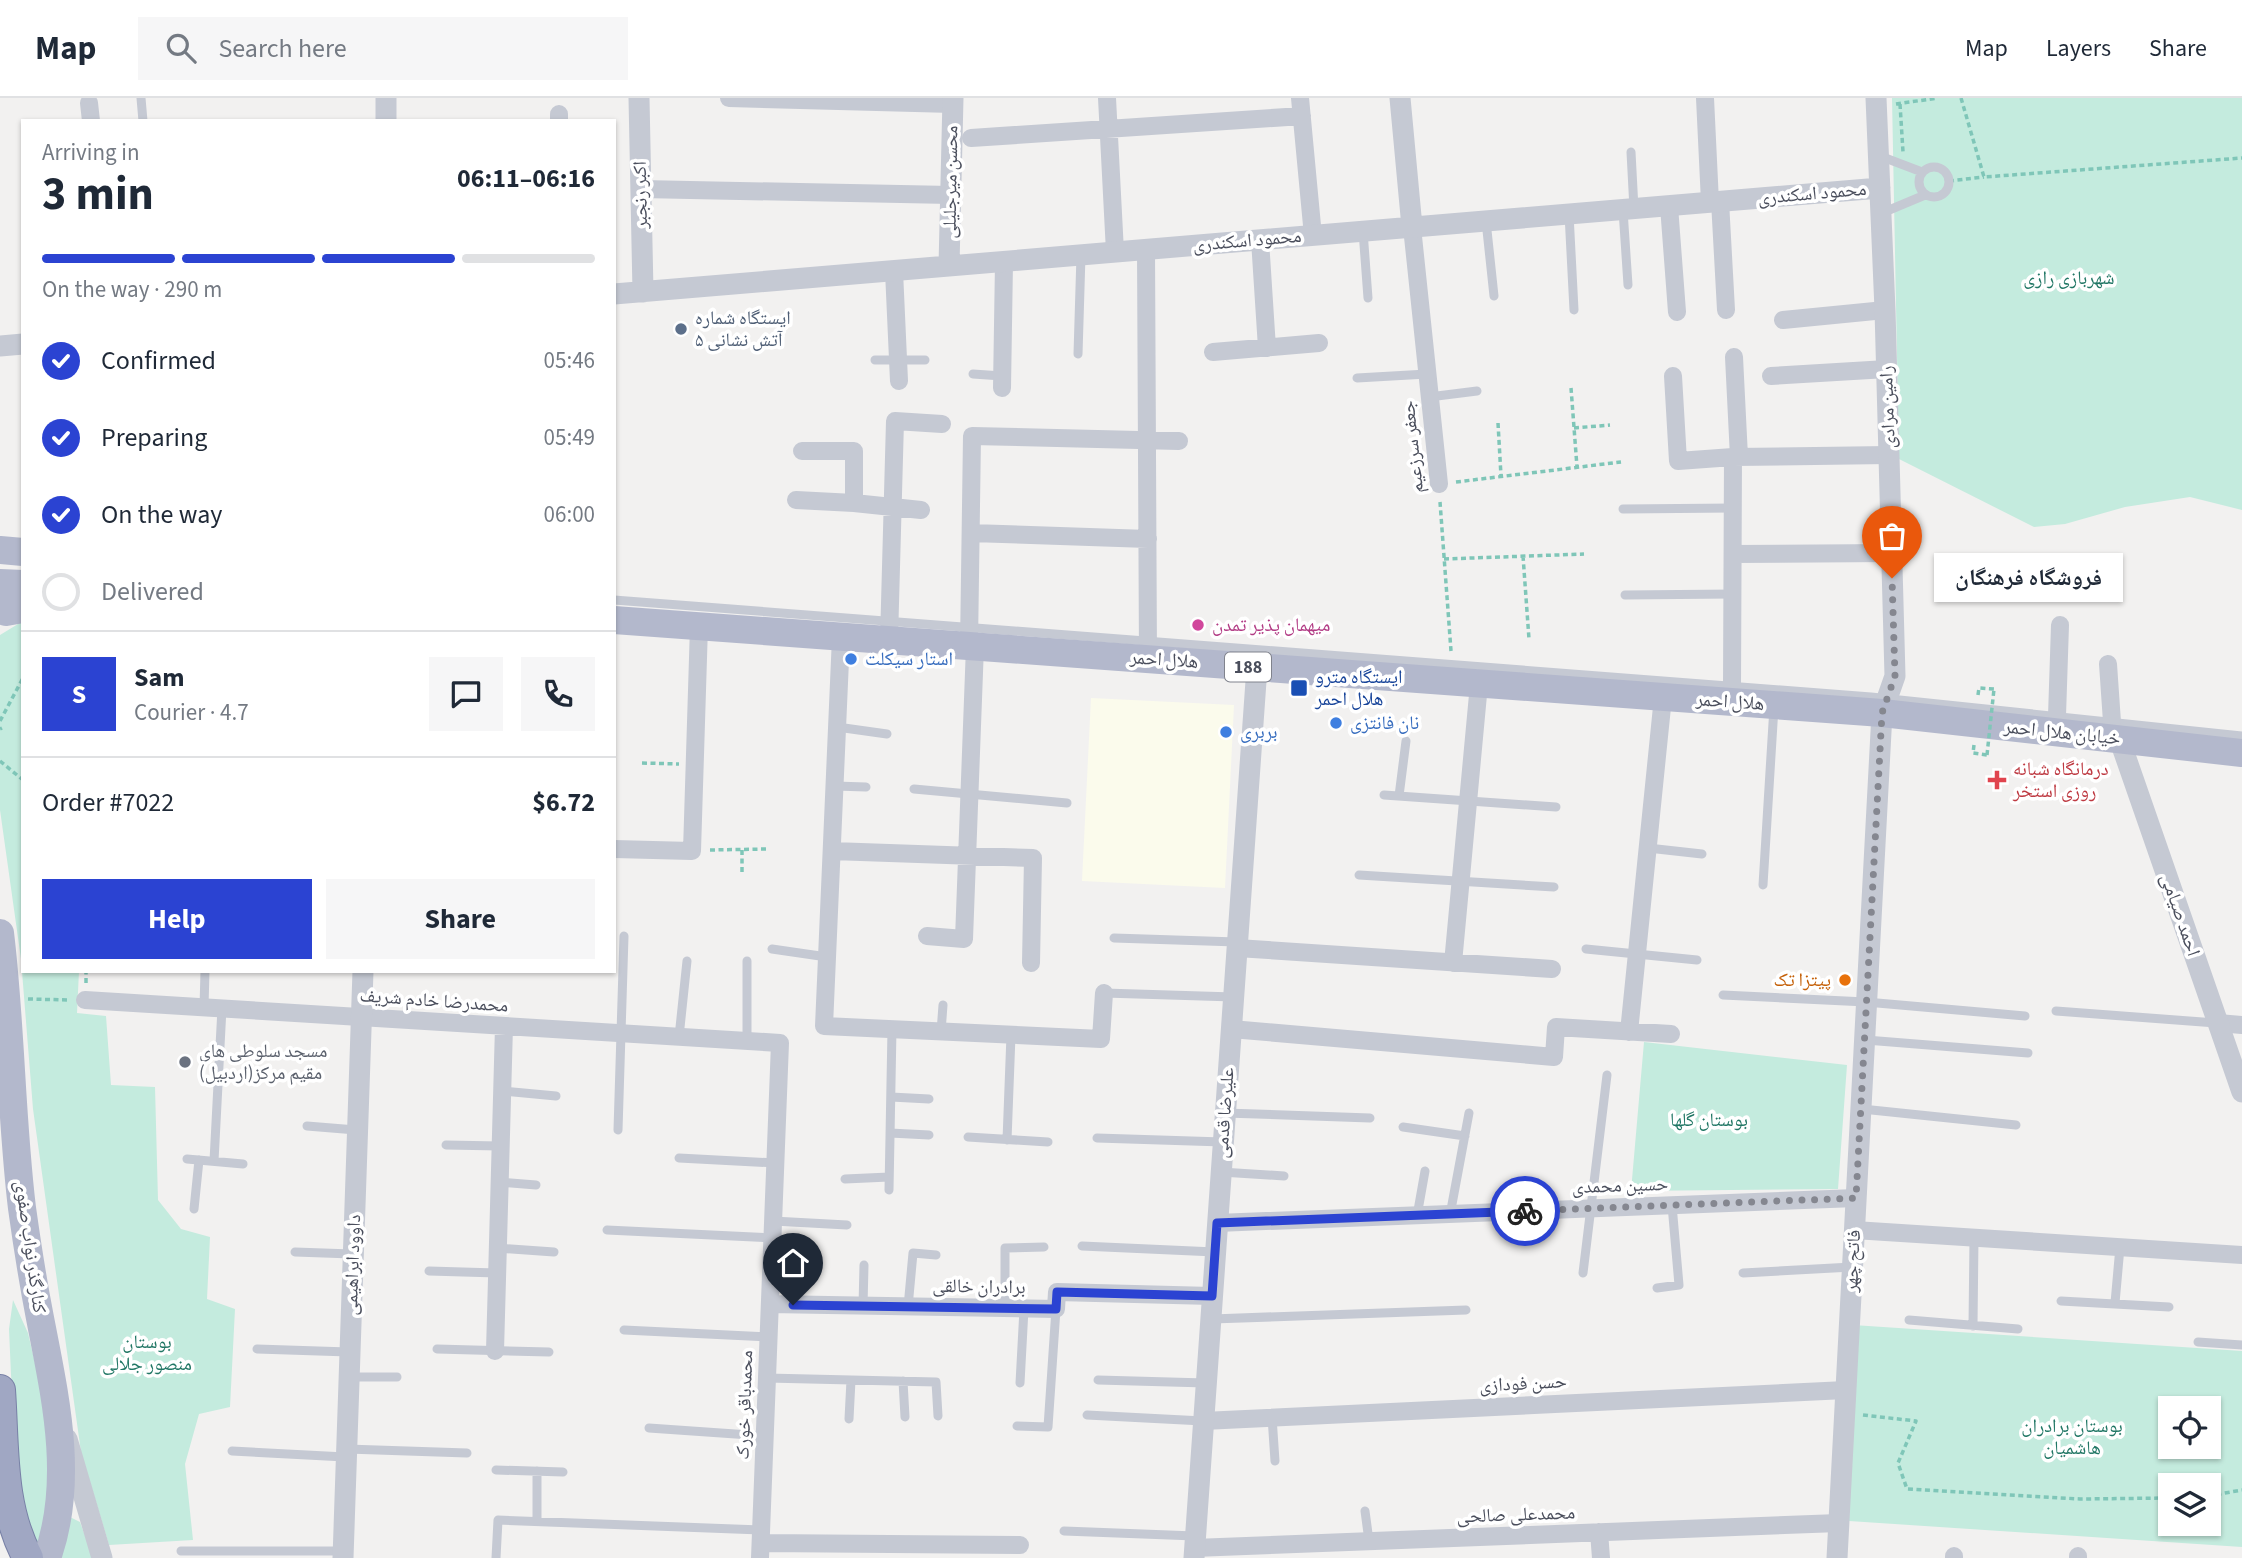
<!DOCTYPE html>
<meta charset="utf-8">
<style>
body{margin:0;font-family:"Source Sans 3","Noto Naskh Arabic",sans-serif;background:#f6f6f7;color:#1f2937;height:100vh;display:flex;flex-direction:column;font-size:26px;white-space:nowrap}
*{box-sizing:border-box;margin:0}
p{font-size:23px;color:#747a83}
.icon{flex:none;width:38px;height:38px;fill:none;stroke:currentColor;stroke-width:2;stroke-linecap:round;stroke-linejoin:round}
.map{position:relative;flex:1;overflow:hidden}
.panel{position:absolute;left:21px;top:21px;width:595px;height:854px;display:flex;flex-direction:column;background:#fff;border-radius:0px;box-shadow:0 2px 5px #0004}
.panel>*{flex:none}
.buttons{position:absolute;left:2158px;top:1298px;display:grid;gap:14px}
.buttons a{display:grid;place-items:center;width:63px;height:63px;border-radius:0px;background:#fff;box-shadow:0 2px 5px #0004;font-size:35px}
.pin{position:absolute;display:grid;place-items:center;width:60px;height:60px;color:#fff;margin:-72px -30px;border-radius:50% 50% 50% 0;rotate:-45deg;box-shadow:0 0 7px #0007}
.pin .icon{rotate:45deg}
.courier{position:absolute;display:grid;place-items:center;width:70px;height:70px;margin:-35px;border:5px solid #2b43d2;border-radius:50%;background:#fff;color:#222;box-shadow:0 2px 9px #0007}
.bubble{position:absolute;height:49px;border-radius:0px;background:#fff;box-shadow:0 2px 5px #0004;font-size:23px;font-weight:700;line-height:49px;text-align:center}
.head em{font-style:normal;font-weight:700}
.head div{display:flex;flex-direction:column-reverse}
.head{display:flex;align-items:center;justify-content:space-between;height:119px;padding:0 21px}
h1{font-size:46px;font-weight:700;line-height:52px}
.bar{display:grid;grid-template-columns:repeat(4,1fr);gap:10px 7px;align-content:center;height:84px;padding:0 21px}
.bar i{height:9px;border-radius:5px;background:#e0e1e3}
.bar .active{background:#2b43d2}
.bar p{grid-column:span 4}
.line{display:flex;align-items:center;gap:18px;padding:0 21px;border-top:2px solid #e0e1e3}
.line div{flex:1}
.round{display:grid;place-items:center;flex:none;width:74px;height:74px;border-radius:0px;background:#f6f6f7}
ol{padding:0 21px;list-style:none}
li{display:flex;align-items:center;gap:21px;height:77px}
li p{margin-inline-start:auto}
li .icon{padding:7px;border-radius:50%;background:#2b43d2;color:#fff;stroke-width:4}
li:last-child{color:#747a83}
li i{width:38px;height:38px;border:4px solid #e0e1e3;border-radius:50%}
.primary-button{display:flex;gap:14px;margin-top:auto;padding:14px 21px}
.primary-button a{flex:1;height:80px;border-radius:0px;background:#2b43d2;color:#fff;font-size:28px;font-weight:700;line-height:80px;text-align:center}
.primary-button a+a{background:#f6f6f7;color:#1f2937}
header{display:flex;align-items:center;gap:42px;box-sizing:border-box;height:98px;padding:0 35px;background:#fff;border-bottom:2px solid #e0e1e3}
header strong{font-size:33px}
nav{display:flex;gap:38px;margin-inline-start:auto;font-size:24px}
.search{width:490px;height:63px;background:#f6f6f7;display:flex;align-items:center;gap:18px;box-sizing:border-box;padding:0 24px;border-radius:0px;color:#747a83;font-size:26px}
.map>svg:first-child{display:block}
.commercial{fill:#fbfbec}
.green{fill:#c4ebde;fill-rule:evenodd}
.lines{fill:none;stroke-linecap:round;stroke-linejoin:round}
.trunk-casing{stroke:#7881a6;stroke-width:32}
.path{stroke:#7fc6b8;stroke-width:3.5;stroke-dasharray:5 3.5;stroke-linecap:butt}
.service{stroke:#c5c9d3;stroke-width:9}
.minor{stroke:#c5c9d3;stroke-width:18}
.tertiary{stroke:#c5c9d3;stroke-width:21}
.primary{stroke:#b3b8cc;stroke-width:28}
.trunk{stroke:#a0a7c3;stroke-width:30}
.path-bridge{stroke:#7fc6b8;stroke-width:3.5;stroke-dasharray:5 3.5;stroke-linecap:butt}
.done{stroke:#858790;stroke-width:7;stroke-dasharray:0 12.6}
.route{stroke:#2b43d2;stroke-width:9}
.service-dot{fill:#5c6f8a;stroke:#fff;stroke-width:2.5}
.hotel-dot{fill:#d1479c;stroke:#fff;stroke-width:2.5}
.shop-dot{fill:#3f7fe0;stroke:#fff;stroke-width:2.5}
.transit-dot{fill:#1a4fb4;stroke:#fff;stroke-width:2.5}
.health-dot{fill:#e0444e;stroke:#fff;stroke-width:2.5}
.food-dot{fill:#e8710a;stroke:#fff;stroke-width:2.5}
.worship-dot{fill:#6b7280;stroke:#fff;stroke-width:2.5}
.labels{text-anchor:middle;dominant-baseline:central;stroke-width:7;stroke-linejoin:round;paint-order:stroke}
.shield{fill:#fff;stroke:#80838d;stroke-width:2}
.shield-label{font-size:18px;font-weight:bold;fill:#4a4e5c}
.street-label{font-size:19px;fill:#4a4e5c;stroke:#fff}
.park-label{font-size:19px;fill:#217765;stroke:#fff}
.service-label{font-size:19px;fill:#4e5e75;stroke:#fff;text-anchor:start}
.hotel-label{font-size:19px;fill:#b23c85;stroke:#fff;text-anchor:start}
.shop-label{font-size:19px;fill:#366cbe;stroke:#fff;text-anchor:start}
.transit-label{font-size:19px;fill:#164399;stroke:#fff;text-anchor:start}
.health-label{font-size:19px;fill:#be3a42;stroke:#fff;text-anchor:start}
.food-label{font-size:19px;fill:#c56008;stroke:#fff;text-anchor:end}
.worship-label{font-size:19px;fill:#5b616d;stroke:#fff;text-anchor:start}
</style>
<header>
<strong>Map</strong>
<div class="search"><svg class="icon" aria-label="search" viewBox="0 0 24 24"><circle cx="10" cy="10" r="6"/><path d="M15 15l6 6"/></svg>Search here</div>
<nav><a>Map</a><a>Layers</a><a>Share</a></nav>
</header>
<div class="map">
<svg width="2242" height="1460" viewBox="0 0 2242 1460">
<rect width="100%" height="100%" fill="#f2f1f0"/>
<path class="commercial" d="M 1091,600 L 1234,607 L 1225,790 L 1082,783 Z"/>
<path class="green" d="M 1892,0 L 2242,0 L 2242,412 L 2190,399 L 2125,409 L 2065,426 L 2034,429 L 1899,361 Z
M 23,523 L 23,873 L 79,873 L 77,915 L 106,918 L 111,987 L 155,989 L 158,1102 L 181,1131 L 210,1139 L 207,1201 L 235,1211 L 230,1309 L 199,1316 L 185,1366 L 193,1442 L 109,1447 L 81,1354 L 33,1011 L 21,861 L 0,712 L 0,537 Z
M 1644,944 L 1847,967 L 1838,1091 L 1631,1093 Z
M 13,1202 L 28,1235 L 52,1338 L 43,1456 L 24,1419 L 11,1277 L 9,1231 Z
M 1853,1227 L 2242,1253 L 2242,1449 L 1849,1423 ZM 2170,1311 L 2208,1311 L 2208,1349 L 2170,1349 ZM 2170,1388 L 2208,1388 L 2208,1426 L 2170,1426 Z
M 66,1417 L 80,1424 L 93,1460 L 53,1460 Z"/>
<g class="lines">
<defs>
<path id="trunk" d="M 0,1292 C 4,1348 0,1409 28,1460"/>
</defs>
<use href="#trunk" class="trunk-casing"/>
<path class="path" d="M 1961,0 L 1984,79 L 2242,60
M 1896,6 L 1938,0
M 1900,6 L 1903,54
M 1949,83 L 1984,79
M 1571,290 L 1577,369
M 1498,325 L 1501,378
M 1574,330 L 1610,327
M 1456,384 L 1621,364
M 1440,404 L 1451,553
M 1523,458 L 1529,541
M 1444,461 L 1584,456
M 1978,597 L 1979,590 L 1994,591
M 0,623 L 23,580
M 0,631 L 2,630
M 1974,647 L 1973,655 L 1987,657
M 0,663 L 23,682
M 642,665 L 679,666
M 710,752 L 768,751
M 742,774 L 742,752
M 86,885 L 86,873
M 28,901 L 70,902
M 1863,1317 L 1916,1323 L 1898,1365 L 1907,1391 L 2080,1401 L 2170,1400
M 2208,1398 L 2242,1392"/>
<path class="service" d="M 141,0 L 143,23
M 1631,54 L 1634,111
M 1880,58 L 1922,74
M1919 84a15 15 0 1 1 30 0a15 15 0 1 1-30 0Z
M 1623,112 L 1628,187
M 1882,115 L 1925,97
M 1569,116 L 1574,212
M 1486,123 L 1494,198
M 1363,133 L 1368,200
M 1078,256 L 1081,157
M 875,262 L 925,262
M 973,276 L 1002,278
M 1357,280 L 1427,276
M 1429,299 L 1477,293
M 1623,411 L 1733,410
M 1625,497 L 1733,496
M 614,502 L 1871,599 L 2242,638
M 837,629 L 887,636
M 835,688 L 866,689
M 914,691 L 1067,705
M 1384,697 L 1556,709
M 1399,698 L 1406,643
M 1648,750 L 1702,756
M 1359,777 L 1554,789
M 1763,787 L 1774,609
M 1114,840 L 1237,844
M 772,851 L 827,859
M 1586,851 L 1697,862
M 747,863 L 747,943
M 1104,895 L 1234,899
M 1723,897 L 1866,904 L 2025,918
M 204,909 L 205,873
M 2056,913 L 2216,925
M 941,934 L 943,907
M 679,939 L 687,863
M 1866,942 L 2028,955
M 502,993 L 556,998
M 891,999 L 929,1001
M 1862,1011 L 2016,1027
M 1225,1015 L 1370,1020
M 307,1028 L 356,1032
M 1403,1029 L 1465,1038
M 618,1032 L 624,838
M 890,1035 L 929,1037
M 968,1039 L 1048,1044
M 1097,1040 L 1223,1044
M 1007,1042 L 1011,937
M 446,1047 L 500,1048
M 679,1060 L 776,1065
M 187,1061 L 243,1066
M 214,1063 L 222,910
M 1221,1074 L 1284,1078
M 845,1081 L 889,1079
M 499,1084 L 536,1087
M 889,1092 L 892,931
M 194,1111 L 199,1062
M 1450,1117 L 1469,1015
M 1417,1118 L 1425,1073
M 773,1123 L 847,1127
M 607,1132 L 773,1140
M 1082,1148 L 1215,1154
M 497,1150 L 554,1154
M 295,1154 L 352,1156
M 429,1173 L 497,1175
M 1583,1175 L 1607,977
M 1743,1175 L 1852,1169
M 1657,1190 L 1679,1187 L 1672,1107
M 2061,1203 L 2169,1209
M 2115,1205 L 2120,1149
M 863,1208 L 864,1167
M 908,1209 L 913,1155 L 936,1157
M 1005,1210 L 1005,1150 L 1044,1149
M 1212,1221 L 1466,1212
M 1909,1222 L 2018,1231
M 1973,1228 L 1974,1140
M 624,1232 L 769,1239
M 2198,1244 L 2242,1247
M 257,1251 L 349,1254
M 437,1251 L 549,1254
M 349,1279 L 397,1279
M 767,1280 L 936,1284 L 938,1318
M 1098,1282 L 1206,1285
M 903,1283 L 905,1319
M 1020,1285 L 1024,1211
M 1087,1317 L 1203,1323
M 1272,1319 L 1275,1363
M 849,1321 L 851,1282
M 1017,1328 L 1048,1329 L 1056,1211
M 649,1330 L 765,1338
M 347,1351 L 467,1355
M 232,1353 L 345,1359
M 496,1372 L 563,1374
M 537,1373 L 537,1423
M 1365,1413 L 1369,1443
M 1064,1433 L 1195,1438
M 181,1453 L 342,1453
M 496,1460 L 498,1422 L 761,1432"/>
<path class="minor" d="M 729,0 L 953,6
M 1107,0 L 1115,154
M 1300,0 L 1313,138
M 1705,0 L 1710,104
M 89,5 L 91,23
M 559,16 L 559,23
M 971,40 L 1302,18
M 641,91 L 951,97
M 1720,103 L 1726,212
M 1669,108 L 1677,214
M 1412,129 L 1439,386
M 1260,142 L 1267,250
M 1146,152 L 1148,561
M 894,173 L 899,283
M 1783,222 L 1885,212
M 1213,254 L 1319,245
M 1734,259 L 1739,359
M 1673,278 L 1678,363 L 1733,359 L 1889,357
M 1771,278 L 1887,271
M 1002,290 L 1004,164
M 802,353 L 854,353 L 854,405 L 921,412
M 796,402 L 854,405
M 971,435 L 1148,441
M 1733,456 L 1892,455
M 841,539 L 824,928 L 1101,941 L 1104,895
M 889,542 L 895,323 L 942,326
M 969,548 L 972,338 L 1179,343
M 2108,566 L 2112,624
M 1732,588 L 1733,359
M 2057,618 L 2060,527
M 614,751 L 692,753 L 699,528
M 832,753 L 1033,760 L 1031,865
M 927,838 L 964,841 L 975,548
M 1237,850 L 1552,871
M 1453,865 L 1479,586
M 85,902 L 780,945 L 760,1460
M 2218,925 L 2242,927
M 1231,931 L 1554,959 L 1556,929 L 1671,936
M 1629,934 L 1663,599
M 1217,1125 L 1856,1100
M 1854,1132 L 2242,1157
M 770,1206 L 1056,1211 L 1057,1194 L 1212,1198
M 495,1253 L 504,928
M 1203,1323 L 1846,1292
M 1599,1434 L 1601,1460
M 761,1445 L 1020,1447
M 1194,1450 L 1839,1425
M 1954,1460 L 1954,1458
M 2078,1460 L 2078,1458"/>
<path class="tertiary" d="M 639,0 L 643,194
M 1400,0 L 1412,129
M 386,23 L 386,0
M 949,168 L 953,0
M 614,196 L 1880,90
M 0,248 L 23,246
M 2119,640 L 2242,994
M 67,1341 L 102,1460
M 343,1460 L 363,873
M 1194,1460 L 1257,569
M 1837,1460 L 1882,615 L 1895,578 L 1885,212 L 1876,0"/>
<path class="primary" d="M 0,452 L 23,454
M 0,485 L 23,486
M 0,512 L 6,514 L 23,511
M 614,522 L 1882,615 L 2242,655
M 0,835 C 11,926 11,1019 22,1110 C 27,1146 33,1184 40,1220 C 55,1298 75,1382 47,1460"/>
<use href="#trunk" class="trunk"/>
<path class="path-bridge" d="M 1987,657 L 1994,591"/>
</g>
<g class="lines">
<path class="done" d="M 1525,1113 L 1856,1100 L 1882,615 L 1895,578 L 1892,480"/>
<path class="route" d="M 793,1207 L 1056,1211 L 1057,1194 L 1212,1198 L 1217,1125 L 1525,1113"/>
</g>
<circle class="service-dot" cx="681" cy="231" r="7"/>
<circle class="hotel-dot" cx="1198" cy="527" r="7"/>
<g class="shop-dot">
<circle cx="851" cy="561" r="7"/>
<circle cx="1336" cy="625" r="7"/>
<circle cx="1226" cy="634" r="7"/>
</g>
<rect class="transit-dot" x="1290" y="581" width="18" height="18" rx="3.5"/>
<path class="health-dot" d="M1993.5 671.5h7v7h7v7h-7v7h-7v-7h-7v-7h7z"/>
<circle class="food-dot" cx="1845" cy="882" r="7"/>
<circle class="worship-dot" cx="185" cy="964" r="7"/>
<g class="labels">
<rect class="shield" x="1225" y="554.5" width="46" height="29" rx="5"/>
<g class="shield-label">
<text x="1248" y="569">188</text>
</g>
<g class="street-label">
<text transform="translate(951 84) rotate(-89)">محسن میرجلیلی</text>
<text transform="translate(1812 96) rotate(-5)">محمود اسکندری</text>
<text transform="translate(641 97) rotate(-91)">اکبر رنجبر</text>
<text transform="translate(1247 143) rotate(-5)">محمود اسکندری</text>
<text transform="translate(1888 309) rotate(-92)">رامین مرادی</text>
<text transform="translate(1413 349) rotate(-96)">جعفر سرزعیم</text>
<text transform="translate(1164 562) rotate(4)">هلال احمر</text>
<text transform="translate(1730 604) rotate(4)">هلال احمر</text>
<text transform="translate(2062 635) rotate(6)">خیابان هلال احمر</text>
<text transform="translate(2180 817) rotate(71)">احمد صیامی</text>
<text transform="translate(434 903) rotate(4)">محمدرضا خادم شریف</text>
<text transform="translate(1225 1015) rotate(-86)">علیرضا قدمی</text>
<text transform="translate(1620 1088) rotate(-2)">حسین محمدی</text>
<text transform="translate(30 1149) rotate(82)">کنارگذر نواب صفوی</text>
<text transform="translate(1853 1163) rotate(-87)">فاتح چهر</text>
<text transform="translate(353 1167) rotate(-88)">داوود ابراهیمی</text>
<text transform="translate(979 1189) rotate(1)">برادران خالقی</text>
<text transform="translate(1523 1286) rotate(-3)">حسن فودازی</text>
<text transform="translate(745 1307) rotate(-88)">محمدباقر خورک</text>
<text transform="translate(1516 1417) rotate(-2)">محمدعلی صالحی</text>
</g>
<g class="park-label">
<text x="2069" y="180">شهربازی رازی</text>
<text x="1709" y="1022">بوستان گلها</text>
<text x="147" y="1244">بوستان<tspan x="147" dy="22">منصور جلالی</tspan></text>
<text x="2072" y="1328">بوستان برادران<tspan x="2072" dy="22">هاشمیان</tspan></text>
</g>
<g class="service-label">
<text x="695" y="220">ایستگاه شماره<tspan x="695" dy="22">۵ آتش نشانی</tspan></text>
</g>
<g class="hotel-label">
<text x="1212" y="527">میهمان پذیر تمدن</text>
</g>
<g class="shop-label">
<text x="865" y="561">استار سیکلت</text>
<text x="1350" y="625">نان فانتزی</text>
<text x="1240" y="634">بربری</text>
</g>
<g class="transit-label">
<text x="1315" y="579">ایستگاه مترو<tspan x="1315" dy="22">هلال احمر</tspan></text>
</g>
<g class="health-label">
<text x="2013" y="671">درمانگاه شبانه<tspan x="2013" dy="22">روزی استخر</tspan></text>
</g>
<g class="food-label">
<text x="1831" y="882">پیتزا تک</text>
</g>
<g class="worship-label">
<text x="199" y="953">مسجد سلوطی های<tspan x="199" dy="22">مقیم مرکز(اردبیل)</tspan></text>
</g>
</g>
</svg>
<div class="buttons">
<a><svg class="icon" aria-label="locate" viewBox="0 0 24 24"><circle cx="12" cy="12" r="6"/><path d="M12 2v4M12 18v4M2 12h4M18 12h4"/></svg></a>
<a><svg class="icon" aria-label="layers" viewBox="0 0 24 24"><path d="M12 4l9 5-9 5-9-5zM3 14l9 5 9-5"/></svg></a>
</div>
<div class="pin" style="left:1892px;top:480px;background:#ea580c"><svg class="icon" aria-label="bag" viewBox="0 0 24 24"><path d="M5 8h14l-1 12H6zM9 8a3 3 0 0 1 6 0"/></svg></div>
<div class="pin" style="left:793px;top:1207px;background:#1f2937"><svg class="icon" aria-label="home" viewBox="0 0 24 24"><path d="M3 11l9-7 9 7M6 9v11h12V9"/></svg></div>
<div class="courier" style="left:1525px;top:1113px"><svg class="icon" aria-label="bike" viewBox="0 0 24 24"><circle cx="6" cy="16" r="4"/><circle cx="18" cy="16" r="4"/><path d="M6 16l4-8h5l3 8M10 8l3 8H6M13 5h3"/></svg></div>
<div class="bubble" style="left:1934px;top:455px;width:189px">فروشگاه فرهنگان</div>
<section class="panel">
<div class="head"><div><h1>3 min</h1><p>Arriving in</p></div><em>06:11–06:16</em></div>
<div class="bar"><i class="active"></i><i class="active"></i><i class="active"></i><i></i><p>On the way · 290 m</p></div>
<ol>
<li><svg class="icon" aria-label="check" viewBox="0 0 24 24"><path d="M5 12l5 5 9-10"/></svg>Confirmed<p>05:46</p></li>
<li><svg class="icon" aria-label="check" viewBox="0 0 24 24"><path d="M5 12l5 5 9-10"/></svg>Preparing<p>05:49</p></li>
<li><svg class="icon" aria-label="check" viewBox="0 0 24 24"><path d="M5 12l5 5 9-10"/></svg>On the way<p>06:00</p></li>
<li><i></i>Delivered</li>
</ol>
<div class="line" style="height:126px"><b class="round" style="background:#2b43d2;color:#fff">S</b><div><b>Sam</b><p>Courier · 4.7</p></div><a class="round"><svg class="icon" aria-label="chat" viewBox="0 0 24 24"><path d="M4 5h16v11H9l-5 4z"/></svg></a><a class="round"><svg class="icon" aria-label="phone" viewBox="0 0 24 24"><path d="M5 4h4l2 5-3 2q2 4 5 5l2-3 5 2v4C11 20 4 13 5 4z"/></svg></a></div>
<div class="line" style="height:91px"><div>Order #7022</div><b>$6.72</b></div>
<div class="primary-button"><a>Help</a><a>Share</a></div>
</section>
</div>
